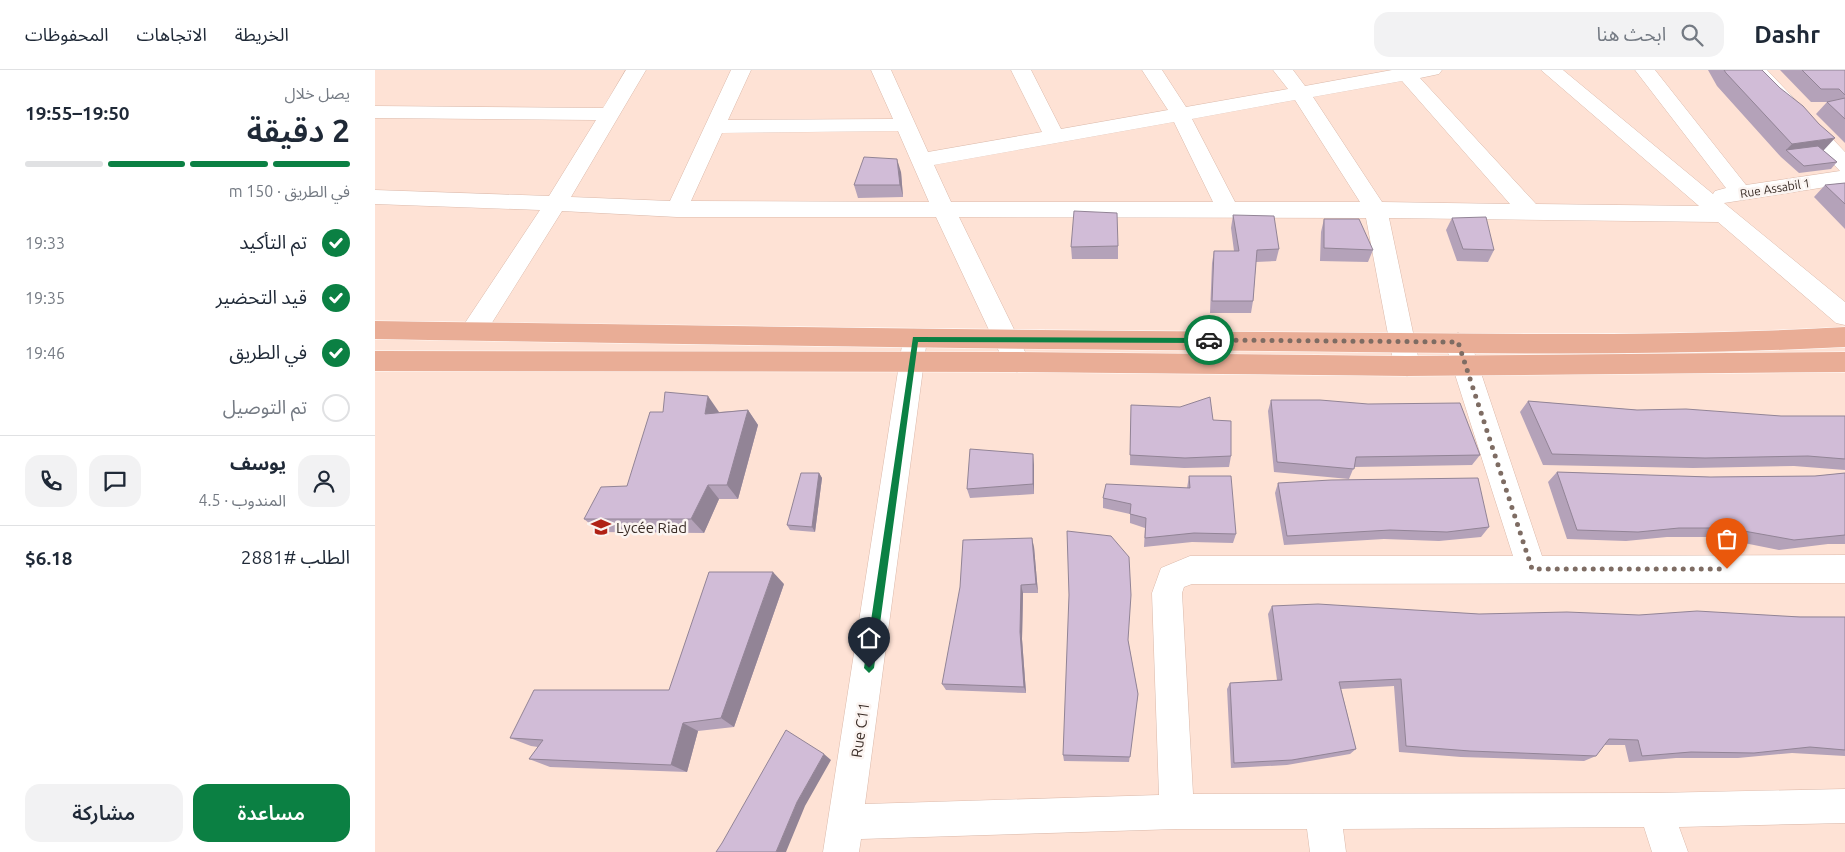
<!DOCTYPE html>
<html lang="ar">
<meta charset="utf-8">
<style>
body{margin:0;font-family:Ubuntu,"Noto Sans Arabic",sans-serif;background:#f2f2f3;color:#1f2937;direction:rtl;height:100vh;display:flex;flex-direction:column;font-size:19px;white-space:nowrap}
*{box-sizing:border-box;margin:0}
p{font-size:16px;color:#747a83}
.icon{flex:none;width:28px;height:28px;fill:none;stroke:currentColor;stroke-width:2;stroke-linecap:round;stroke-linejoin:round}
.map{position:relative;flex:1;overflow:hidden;direction:ltr}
.sheet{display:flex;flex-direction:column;background:#fff;width:375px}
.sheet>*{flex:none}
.pin{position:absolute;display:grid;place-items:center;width:42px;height:42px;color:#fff;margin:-51px -21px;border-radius:50% 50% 50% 0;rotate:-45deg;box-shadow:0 0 5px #0007}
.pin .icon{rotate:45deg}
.courier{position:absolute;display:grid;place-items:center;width:50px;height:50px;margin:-25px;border:4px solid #0b8043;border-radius:50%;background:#fff;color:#222;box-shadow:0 1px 6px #0007}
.summary em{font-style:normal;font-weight:600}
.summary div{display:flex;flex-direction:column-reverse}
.summary{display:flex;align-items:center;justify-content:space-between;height:85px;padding:0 25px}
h1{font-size:32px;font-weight:600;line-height:38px}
.bar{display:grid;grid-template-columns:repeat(4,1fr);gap:8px 5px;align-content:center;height:60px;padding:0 25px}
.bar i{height:6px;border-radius:4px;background:#e0e1e3}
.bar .on{background:#0b8043}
.bar p{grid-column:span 4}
.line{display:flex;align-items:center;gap:12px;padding:0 25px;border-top:1px solid #e0e1e3}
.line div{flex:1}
.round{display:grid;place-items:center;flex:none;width:52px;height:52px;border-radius:15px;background:#f2f2f3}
ol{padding:0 25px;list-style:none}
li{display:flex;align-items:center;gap:15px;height:55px}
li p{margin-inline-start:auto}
li .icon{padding:5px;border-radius:50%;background:#0b8043;color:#fff;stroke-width:4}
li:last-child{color:#747a83}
li i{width:28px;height:28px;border:2px solid #e0e1e3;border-radius:50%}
.cta{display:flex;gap:10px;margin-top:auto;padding:10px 25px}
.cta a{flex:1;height:58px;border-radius:15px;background:#0b8043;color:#fff;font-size:20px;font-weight:600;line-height:58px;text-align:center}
.cta a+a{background:#f2f2f3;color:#1f2937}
header{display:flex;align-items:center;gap:30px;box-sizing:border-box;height:70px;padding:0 25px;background:#fff;border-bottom:1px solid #e0e1e3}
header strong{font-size:24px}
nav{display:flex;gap:28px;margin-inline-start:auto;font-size:18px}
.search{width:350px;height:45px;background:#f2f2f3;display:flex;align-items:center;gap:12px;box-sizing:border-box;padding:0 18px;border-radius:15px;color:#747a83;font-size:19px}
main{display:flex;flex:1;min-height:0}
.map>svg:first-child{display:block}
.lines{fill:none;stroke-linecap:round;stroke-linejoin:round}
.minor-casing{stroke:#dbb9aa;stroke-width:1}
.major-casing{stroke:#fff;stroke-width:1}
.minor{fill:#fff;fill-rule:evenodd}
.major{fill:#e9ad96;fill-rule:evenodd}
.wall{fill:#b4a2b9}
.shaded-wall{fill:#928496}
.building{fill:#d1bcd7;stroke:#928496}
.route{fill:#0b8043}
.done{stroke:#7e6c63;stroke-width:5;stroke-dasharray:0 9}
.labels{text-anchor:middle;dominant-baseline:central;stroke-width:5;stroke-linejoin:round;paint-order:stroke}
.far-street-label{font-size:12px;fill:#392c26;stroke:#fbf4f1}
.poi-label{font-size:15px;fill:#392c26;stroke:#fbf4f1;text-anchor:start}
.street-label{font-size:15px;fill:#392c26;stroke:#fbf4f1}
</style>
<header>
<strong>Dashr</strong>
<div class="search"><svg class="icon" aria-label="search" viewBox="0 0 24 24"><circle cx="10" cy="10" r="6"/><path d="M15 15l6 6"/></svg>ابحث هنا</div>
<nav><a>الخريطة</a><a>الاتجاهات</a><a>المحفوظات</a></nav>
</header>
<main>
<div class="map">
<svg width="1470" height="782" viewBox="0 0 1470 782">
<rect width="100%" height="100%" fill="#fee2d5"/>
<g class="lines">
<defs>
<path id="minor" d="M 251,0 L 271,0 L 196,127 L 295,131 L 356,0 L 376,0 L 353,50 L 518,49 L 496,0 L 516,0 L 553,82 L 667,62 L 636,0 L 656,0 L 686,59 L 793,40 L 767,0 L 787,0 L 811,37 L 913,19 L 898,0 L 918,0 L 930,16 L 1017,0 L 1067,0 L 1064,4 L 1045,8 L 1161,134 L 1324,136 L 1166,0 L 1188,0 L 1338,124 L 1340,121 L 1351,118 L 1260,0 L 1280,0 L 1371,115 L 1465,101 L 1371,0 L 1392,0 L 1470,82 L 1470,114 L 1349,133 L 1470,232 L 1470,255 L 1461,253 L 1343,152 L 1014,148 L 1045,296 L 1041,303 L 1032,306 L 1023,303 L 1019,296 L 991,148 L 584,147 L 655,292 L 651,299 L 642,302 L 633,299 L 629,292 L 561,147 L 302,147 L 187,141 L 108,267 L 99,269 L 90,267 L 87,260 L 90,253 L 165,140 L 0,134 L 0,120 L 174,126 L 221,50 L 0,48 L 0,36 L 228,38 ZM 1027,11 L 1135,134 L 1007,132 L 938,27 ZM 920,30 L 985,132 L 860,132 L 817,49 ZM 799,52 L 838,132 L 576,132 L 559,95 ZM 523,61 L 554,132 L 316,131 L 347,63 Z
M 540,259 L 549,262 L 552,269 L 490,734 L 784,725 L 777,523 L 786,498 L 815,486 L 1138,486 L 1070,273 L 1074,266 L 1083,263 L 1092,266 L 1096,273 L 1167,486 L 1470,485 L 1470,513 L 817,514 L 809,517 L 807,523 L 818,724 L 1280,723 L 1470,719 L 1470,753 L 1304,757 L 1313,782 L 1277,782 L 1269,757 L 968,759 L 971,782 L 935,782 L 932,759 L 802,759 L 486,769 L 484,782 L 448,782 L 528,269 L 531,262 Z"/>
<path id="major" d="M 0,251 C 298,255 596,260 894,262 C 1086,263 1278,268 1470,257 L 1470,277 C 1278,287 1086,283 894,281 C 596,279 298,274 0,269 Z
M 0,281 L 642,282 L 1032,286 L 1470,282 L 1470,302 L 1032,306 L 642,302 L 0,301 Z"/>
</defs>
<use href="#minor" class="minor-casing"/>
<use href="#major" class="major-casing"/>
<use href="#minor" class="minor"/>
<use href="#major" class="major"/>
</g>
<path class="wall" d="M 1333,0 L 1387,0 L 1448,80 L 1462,92 L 1456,99 L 1424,103 L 1406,87 L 1342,16 Z
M 1405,0 L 1470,0 L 1470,73 L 1441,44 L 1452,32 L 1436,32 Z
M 526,102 L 528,127 L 483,128 L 479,115 Z
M 1470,113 L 1470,159 L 1439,127 L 1450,115 Z
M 858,145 L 904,179 L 901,191 L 881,192 L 878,231 L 876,243 L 835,243 L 837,193 L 839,181 L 859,181 L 856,158 Z
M 1077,148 L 1119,180 L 1113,192 L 1082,191 L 1071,160 Z
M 949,149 L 998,180 L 993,192 L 945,191 L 946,162 Z
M 743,176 L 743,189 L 697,189 L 696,177 Z
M 896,330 L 1105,385 L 1097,395 L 979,397 L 974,409 L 899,402 L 893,341 Z
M 1153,331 L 1262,340 L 1406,346 L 1470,346 L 1470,400 L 1419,396 L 1318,398 L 1168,395 L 1145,342 Z
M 756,335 L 838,350 L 856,386 L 854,397 L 809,398 L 755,395 Z
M 373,340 L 383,355 L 363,429 L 344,429 L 329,463 L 225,462 L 209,449 L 252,416 L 344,342 Z
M 659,395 L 659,424 L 595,428 L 592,419 Z
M 1182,402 L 1335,407 L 1440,406 L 1470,403 L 1470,474 L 1453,474 L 1404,480 L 1339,467 L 1292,467 L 1251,471 L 1192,469 L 1173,412 Z
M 444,403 L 447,408 L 440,462 L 415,460 L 412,455 Z
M 814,406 L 861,464 L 858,473 L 817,472 L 769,477 L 770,458 L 755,453 L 755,444 L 728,438 L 728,428 L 812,418 Z
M 903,413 L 1114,457 L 1106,467 L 1064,471 L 1009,469 L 909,475 L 900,423 Z
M 659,477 L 663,523 L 648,523 L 647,569 L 651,623 L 571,620 L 567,614 Z
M 409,514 L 359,657 L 323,661 L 312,702 L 175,697 L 154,689 L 163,677 L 156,676 L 135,668 L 294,620 Z
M 897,536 L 1104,544 L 1470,547 L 1470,686 L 1417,683 L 1363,688 L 1301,688 L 1254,692 L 1250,675 L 1229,675 L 1221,686 L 1209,691 L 1086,687 L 1024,682 L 1019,616 L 966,619 L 981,679 L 975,684 L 912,695 L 856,698 L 852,619 L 855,613 L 902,610 L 893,544 Z
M 753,570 L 763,624 L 754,692 L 689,691 L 688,685 Z"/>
<path class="shaded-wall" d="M 1460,68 L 1449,80 L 1411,80 L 1417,74 Z
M 522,89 L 526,102 L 528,127 L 525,115 Z
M 333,326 L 344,342 L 341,359 L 330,344 Z
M 373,340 L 383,355 L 363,429 L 352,415 Z
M 658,384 L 659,395 L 659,424 L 658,414 Z
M 444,403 L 447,408 L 440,462 L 437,457 Z
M 333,415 L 344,429 L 329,463 L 316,449 Z
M 657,468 L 659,477 L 663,523 L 661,514 Z
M 398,502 L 409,514 L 359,657 L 346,648 Z
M 646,515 L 648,523 L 647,569 L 651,623 L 649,617 L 645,562 Z
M 308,653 L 323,661 L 312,702 L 296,695 Z
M 449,684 L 456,690 L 430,736 L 411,782 L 401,782 L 422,732 Z"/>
<path class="building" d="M 1349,0 L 1387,0 L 1405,18 L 1428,36 L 1444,54 L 1460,68 L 1417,74 L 1351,3 Z
M 1427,0 L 1470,0 L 1470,25 L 1464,19 L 1446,19 Z
M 1470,28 L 1470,49 L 1452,32 Z
M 1443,76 L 1462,92 L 1429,96 L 1411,80 Z
M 489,87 L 522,89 L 525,115 L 479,115 Z
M 1470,113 L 1470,134 L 1450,115 Z
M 699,141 L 742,143 L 743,176 L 696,177 Z
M 858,145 L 899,146 L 904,179 L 882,180 L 878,231 L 837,231 L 839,181 L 864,181 Z
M 1111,147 L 1119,180 L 1088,179 L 1077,148 Z
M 949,149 L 984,149 L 998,180 L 949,178 Z
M 290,322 L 333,326 L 330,344 L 373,340 L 352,415 L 333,415 L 316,449 L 209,449 L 226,417 L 252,416 L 275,342 L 288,342 Z
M 835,327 L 838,350 L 856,351 L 856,386 L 810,388 L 755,385 L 756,335 L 805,337 Z
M 896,330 L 945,330 L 993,334 L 1085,333 L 1105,385 L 981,387 L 979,399 L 902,392 Z
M 1153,331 L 1262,340 L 1311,339 L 1406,346 L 1470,346 L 1470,389 L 1433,386 L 1330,388 L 1177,384 Z
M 595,379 L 658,384 L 658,414 L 592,419 Z
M 1182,402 L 1335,407 L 1440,406 L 1470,403 L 1470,465 L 1419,470 L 1352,458 L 1304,458 L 1263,462 L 1202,460 Z
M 426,403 L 444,403 L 437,457 L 412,455 Z
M 814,406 L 856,406 L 861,464 L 819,463 L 770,468 L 771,448 L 755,444 L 756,434 L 728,428 L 731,414 L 815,418 Z
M 1103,408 L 1114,457 L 1072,462 L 1015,460 L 912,466 L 903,413 L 956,410 Z
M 692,461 L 736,466 L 754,487 L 756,525 L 753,570 L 763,624 L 755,687 L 688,685 L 694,525 Z
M 657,468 L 661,514 L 646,515 L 645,562 L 649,617 L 567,614 L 585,517 L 588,470 Z
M 334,502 L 398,502 L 346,648 L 308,653 L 296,695 L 154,689 L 168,670 L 135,668 L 159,620 L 294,620 Z
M 943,534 L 1104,544 L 1192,542 L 1264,545 L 1322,541 L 1425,547 L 1470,547 L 1470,680 L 1435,677 L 1379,683 L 1316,682 L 1267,686 L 1263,670 L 1234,669 L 1221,686 L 1095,681 L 1031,676 L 1026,609 L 964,612 L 981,679 L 917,690 L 859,693 L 855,613 L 907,610 L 897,536 Z
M 411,660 L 449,684 L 422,732 L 401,782 L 341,782 L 347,773 Z"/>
<path class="route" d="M 538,267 L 834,268 L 838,270 L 834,273 L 543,272 L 499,598 L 494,603 L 489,598 Z"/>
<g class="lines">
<path class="done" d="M 834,270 L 1083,272 L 1157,499 L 1352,499"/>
</g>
<defs>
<symbol id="school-bare" viewBox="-9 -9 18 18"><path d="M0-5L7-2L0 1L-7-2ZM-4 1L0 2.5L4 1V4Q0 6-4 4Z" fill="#b02115" stroke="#fbf4f1" stroke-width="2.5" paint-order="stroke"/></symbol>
</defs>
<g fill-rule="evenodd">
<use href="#school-bare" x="212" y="443" width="28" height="28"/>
</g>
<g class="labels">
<g class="far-street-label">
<text transform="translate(1400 118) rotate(-9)">Rue Assabil 1</text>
</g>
<g class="poi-label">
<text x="241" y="457">Lycée Riad</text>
</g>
<g class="street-label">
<text transform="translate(485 660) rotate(-82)">Rue C11</text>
</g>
</g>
</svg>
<div class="pin" style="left:1352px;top:499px;background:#ea580c"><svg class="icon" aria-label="bag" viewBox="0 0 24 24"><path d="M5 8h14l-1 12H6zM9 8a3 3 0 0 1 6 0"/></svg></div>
<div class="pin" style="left:494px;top:598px;background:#1f2937"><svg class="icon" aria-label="home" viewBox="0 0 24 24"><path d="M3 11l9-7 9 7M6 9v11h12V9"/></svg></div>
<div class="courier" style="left:834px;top:270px"><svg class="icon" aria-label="car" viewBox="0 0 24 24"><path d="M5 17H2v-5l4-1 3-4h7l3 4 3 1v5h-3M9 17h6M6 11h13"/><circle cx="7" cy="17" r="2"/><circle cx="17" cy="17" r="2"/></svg></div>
</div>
<section class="sheet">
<div class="summary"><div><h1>2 دقيقة</h1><p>يصل خلال</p></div><em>19:50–19:55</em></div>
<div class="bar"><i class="on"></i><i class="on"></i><i class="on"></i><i></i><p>في الطريق · 150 m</p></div>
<ol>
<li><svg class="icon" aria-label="check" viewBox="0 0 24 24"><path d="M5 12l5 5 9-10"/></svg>تم التأكيد<p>19:33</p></li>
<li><svg class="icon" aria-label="check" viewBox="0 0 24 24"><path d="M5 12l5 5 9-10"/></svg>قيد التحضير<p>19:35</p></li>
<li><svg class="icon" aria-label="check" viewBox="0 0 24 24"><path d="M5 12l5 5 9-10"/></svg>في الطريق<p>19:46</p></li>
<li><i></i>تم التوصيل</li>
</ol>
<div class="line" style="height:90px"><a class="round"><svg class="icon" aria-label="person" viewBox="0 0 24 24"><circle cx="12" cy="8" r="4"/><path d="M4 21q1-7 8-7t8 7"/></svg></a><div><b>يوسف</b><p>المندوب · 4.5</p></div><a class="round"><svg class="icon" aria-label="chat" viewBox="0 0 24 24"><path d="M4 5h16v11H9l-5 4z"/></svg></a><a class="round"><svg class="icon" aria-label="phone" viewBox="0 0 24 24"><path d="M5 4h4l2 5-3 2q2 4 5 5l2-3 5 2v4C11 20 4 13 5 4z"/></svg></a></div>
<div class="line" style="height:65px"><div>الطلب #2881</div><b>$6.18</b></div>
<div class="cta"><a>مساعدة</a><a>مشاركة</a></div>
</section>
</main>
